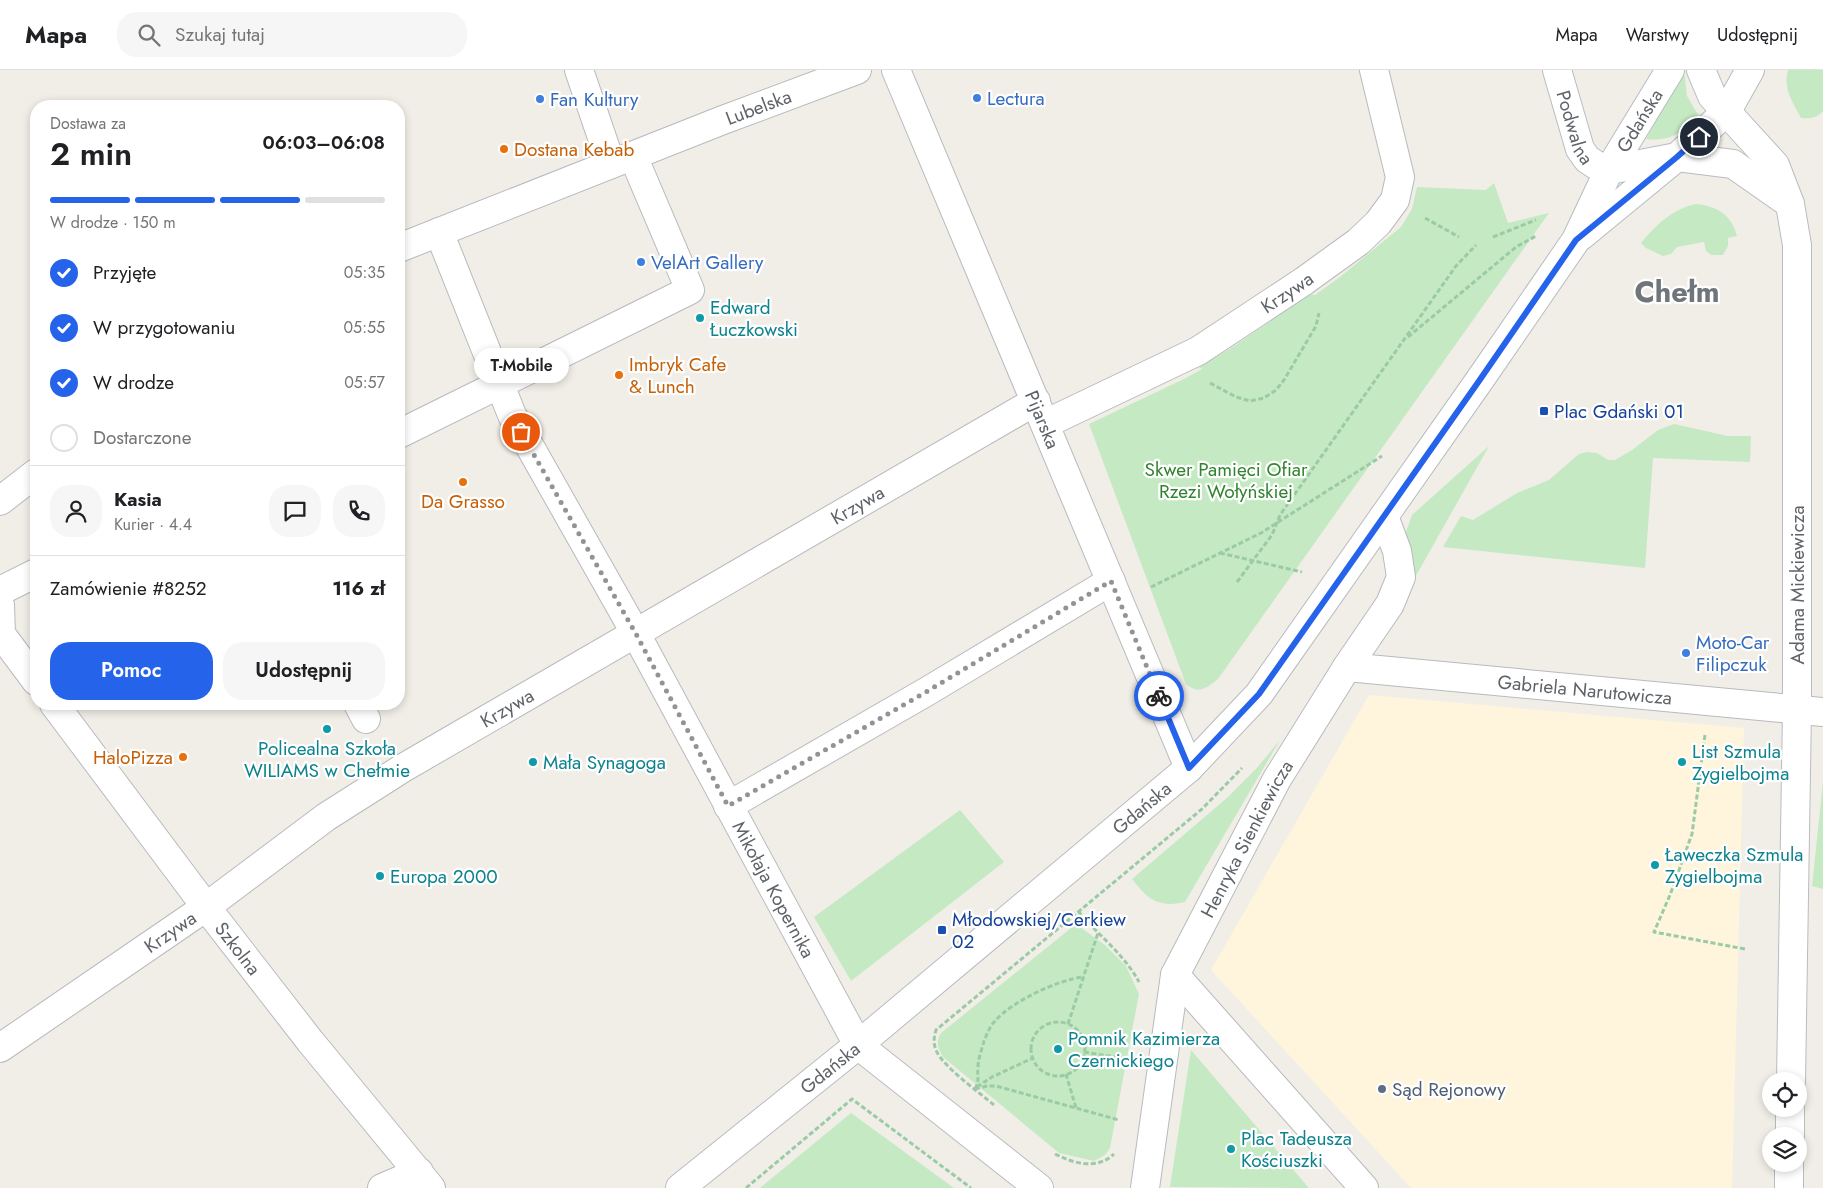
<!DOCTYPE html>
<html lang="pl">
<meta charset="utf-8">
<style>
body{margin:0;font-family:Jost,sans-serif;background:#f6f6f6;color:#202124;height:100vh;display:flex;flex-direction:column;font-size:19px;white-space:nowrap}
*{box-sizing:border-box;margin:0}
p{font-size:16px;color:#757577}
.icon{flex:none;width:28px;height:28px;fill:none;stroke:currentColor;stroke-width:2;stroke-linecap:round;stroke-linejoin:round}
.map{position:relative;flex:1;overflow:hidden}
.drawer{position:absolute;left:30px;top:30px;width:375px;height:610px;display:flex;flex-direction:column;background:#fff;border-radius:20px;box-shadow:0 2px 8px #0003}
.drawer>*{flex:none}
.controls{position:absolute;left:1762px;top:1002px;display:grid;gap:10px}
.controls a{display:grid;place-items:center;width:45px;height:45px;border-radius:50%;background:#fff;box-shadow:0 2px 8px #0003;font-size:25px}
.pin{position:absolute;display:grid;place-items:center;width:42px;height:42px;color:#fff;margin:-21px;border:2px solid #fff;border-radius:50%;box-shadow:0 1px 5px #0007}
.courier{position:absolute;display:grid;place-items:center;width:50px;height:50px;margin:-25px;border:4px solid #2563eb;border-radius:50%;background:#fff;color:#222;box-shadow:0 1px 6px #0007}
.bubble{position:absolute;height:35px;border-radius:18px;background:#fff;box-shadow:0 2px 8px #0003;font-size:16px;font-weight:600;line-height:35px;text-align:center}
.headline em{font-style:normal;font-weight:600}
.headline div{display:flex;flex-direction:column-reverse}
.headline{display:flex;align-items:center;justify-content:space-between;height:85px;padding:0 20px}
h1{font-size:32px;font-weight:600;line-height:38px}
.bar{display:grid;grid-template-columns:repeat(4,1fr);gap:8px 5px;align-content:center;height:60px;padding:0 20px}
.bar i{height:6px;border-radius:4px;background:#e0e0e0}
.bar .current{background:#2563eb}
.bar p{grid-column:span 4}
.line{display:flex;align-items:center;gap:12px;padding:0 20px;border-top:1px solid #e0e0e0}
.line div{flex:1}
.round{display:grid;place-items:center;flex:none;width:52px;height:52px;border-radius:20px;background:#f6f6f6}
ol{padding:0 20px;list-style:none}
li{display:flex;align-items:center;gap:15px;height:55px}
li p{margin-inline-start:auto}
li .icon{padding:5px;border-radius:50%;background:#2563eb;color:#fff;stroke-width:4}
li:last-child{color:#757577}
li i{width:28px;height:28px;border:2px solid #e0e0e0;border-radius:50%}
.cta{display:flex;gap:10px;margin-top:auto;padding:10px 20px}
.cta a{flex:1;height:58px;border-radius:20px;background:#2563eb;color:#fff;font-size:20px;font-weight:600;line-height:58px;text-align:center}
.cta a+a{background:#f6f6f6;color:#202124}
header{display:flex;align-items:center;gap:30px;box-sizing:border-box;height:70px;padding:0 25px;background:#fff;border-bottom:1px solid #e0e0e0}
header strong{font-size:24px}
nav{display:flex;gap:28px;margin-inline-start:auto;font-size:18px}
.search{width:350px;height:45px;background:#f6f6f6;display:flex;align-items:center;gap:12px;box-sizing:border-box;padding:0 18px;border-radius:20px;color:#757577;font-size:19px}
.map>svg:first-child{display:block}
.commercial{fill:#fff5dd}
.green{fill:#c5e9c3}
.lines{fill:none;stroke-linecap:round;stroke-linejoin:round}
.street-casing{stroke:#b7babe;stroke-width:30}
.secondary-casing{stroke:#b8bcc1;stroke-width:30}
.path{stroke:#9bcba6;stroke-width:3;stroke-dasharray:5 2.5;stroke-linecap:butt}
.street{stroke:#fff;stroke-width:28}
.secondary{stroke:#fff;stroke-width:28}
.done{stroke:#919494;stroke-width:5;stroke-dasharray:0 9}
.route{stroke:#2563eb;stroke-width:6}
.shop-dot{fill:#3f7fe0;stroke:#fff;stroke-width:2}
.food-dot{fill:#e8710a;stroke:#fff;stroke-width:2}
.culture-dot{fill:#0f9aa8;stroke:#fff;stroke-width:2}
.transit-dot{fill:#1a4fb4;stroke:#fff;stroke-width:2}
.service-dot{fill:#5c6f8a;stroke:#fff;stroke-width:2}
.labels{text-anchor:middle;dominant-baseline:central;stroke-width:4.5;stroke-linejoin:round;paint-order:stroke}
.shop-label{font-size:19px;fill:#366cbe;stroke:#fff;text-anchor:start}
.street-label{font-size:19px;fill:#5e6368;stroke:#fff}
.food-label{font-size:19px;fill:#c56008;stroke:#fff;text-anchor:start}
.culture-label{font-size:19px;fill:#0d838f;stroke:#fff;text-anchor:start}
.transit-label{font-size:19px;fill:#164399;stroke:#fff;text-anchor:start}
.park-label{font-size:19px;fill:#328330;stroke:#fff}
.service-label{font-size:19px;fill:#4e5e75;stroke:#fff;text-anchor:start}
.town-label{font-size:29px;font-weight:bold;fill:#6f757a;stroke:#fff}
</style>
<header>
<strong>Mapa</strong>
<div class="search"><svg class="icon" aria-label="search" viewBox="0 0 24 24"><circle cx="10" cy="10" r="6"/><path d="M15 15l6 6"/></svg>Szukaj tutaj</div>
<nav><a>Mapa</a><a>Warstwy</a><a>Udostępnij</a></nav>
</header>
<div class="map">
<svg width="1823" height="1118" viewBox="0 0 1823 1118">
<rect width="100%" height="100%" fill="#f1eee7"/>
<path class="commercial" d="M 1369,625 L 1744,658 L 1732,1118 L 1411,1118 L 1211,900 Z"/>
<path class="green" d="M 1684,0 L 1687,26 L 1700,48 C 1681,62 1671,72 1646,69 Z
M 1788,0 L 1823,0 L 1823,41 C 1817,48 1809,49 1801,48 C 1792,31 1783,19 1788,0 Z
M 1494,113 L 1508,153 L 1549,143 L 1218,609 C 1207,618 1198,625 1186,614 L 1089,354 L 1184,309 L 1202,299 L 1199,297 L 1231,278 L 1310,224 L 1315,225 L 1340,207 L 1401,157 L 1412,139 L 1417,117 L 1486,120 Z
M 1696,134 C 1717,136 1732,145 1737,166 L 1728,168 L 1728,176 L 1723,185 L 1711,185 L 1706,181 L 1704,172 L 1677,177 L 1671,184 L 1663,186 L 1646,178 L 1641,173 C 1656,155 1672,139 1696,134 Z
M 1674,354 L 1728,366 L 1751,366 L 1750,392 L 1653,388 L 1645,498 L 1443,477 L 1461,446 L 1473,450 L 1517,423 L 1549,410 L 1579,384 L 1587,382 L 1597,383 L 1608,390 L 1615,390 L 1632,380 L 1658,360 Z
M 1489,376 L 1408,520 L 1405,478 L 1406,462 L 1412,445 Z
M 1280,670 L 1185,832 C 1159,838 1148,830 1132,809 L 1228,727 L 1256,699 Z
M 1823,712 L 1823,819 L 1812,816 Z
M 960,740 L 1004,792 L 851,911 L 814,847 Z
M 1076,854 L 1105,875 L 1126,896 L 1139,924 L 1110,1078 L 1105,1085 L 1094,1091 L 1059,1083 L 943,987 C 938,978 935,973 941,963 Z
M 1191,980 L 1309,1118 L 1170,1117 Z
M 851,1043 L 954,1118 L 760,1118 Z"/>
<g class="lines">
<defs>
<g id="street">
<path d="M 579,0 L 611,94"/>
<path id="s1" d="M 896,0 L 1189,698"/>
<path id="s2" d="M 439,162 L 512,345 L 636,564 L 858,975"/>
<path id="s3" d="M 399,178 L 723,50 L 857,0"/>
<path id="s4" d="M 1045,354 L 1198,281 L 1304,211 L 1358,172 L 1378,153 L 1395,130 L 1400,107 L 1374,0"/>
<path d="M 399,364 L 690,220 L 633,86"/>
<path d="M 0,431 L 36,403"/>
<path d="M 0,521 L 36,503"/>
<path d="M 0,535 L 1,564 L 36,611"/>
<path id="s5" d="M 1347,597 L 1823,642"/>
<path id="s6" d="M 54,634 L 206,837 L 310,971 L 431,1118"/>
<path d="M 358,634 L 366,649"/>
<path d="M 728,736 L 926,622 L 1111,511"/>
<path d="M 1175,905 L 1364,1118"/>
<path id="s7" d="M 0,978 L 206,837 L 326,747 L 403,698 L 1036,331"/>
<path d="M 382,1118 L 419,1102"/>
<path id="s8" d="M 1145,1118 L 1175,905 L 1277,709 L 1347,597 L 1390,534 L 1401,507 L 1397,481 L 1384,446"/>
</g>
<g id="secondary">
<path id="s9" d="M 1557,0 L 1580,79 L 1587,89 L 1596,95 L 1609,100 L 1677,87 L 1733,94 L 1790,134"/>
<path d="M 1701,0 L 1712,26 L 1775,95 L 1790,134 L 1797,175 L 1797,640 L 1791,1011"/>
<path d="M 1581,166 L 1677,87 L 1727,41 L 1750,0"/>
<path d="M 858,975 L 1039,1118"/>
<path d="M 1790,1066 L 1790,1039"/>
<path id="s10" d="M 680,1118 L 858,975 L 1189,698 L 1259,624 L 1479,311 L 1576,170 L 1609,100 L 1670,0"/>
<path d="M 1789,1118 L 1789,1094"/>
</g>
</defs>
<use href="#street" class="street-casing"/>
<use href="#secondary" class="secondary-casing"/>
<path class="path" d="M 1425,148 L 1459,167
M 1493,167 L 1536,150
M 1408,267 L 1516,177 L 1536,166
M 1210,313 L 1236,327 L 1250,331 L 1264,328 L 1276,320 L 1284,310 L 1316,256 L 1319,243
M 1220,483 L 1302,502
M 1237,512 L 1272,465 L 1280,445 L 1456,196 L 1476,175
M 1151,517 L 1261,463 L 1382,386
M 1705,665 L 1692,764 L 1670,825 L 1654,862 L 1745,879
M 1078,841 C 1098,865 1124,884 1139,912
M1031 979a27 27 0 1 1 54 0a27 27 0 1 1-54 0Z
M 1068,954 L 1098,863
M 1084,982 L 1128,989
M 1066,1004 L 1076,1038
M 977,1017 L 992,1007 L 1033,988
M 975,1019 C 980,1010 977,1007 978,997 C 978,989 982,979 984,971 C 987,964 990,956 995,951 C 1011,932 1059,909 1084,907
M 975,1019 L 987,1016 L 996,1016 L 1119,1050
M 994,1035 C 980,1023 942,996 936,980 C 933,973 934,967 936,960 L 1202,739 L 1242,698
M 1055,1084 C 1075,1094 1097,1100 1114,1084
M 746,1118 L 852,1029 L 971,1118"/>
<use href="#street" class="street"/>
<use href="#secondary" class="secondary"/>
</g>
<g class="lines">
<path class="done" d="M 521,362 L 636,564 L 728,736 L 926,622 L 1111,511 L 1159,626"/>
<path class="route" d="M 1159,626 L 1189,698 L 1259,624 L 1479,311 L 1576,170 L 1677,87 L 1699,67"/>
</g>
<g class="shop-dot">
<circle cx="977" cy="28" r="5"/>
<circle cx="540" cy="29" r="5"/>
<circle cx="641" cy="192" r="5"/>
<circle cx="1686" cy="583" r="5"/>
</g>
<g class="food-dot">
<circle cx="504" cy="79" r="5"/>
<circle cx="619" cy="305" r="5"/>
<circle cx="463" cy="412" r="5"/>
<circle cx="183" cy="687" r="5"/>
</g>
<g class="culture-dot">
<circle cx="700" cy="248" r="5"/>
<circle cx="327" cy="659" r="5"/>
<circle cx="533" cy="692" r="5"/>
<circle cx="1682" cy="692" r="5"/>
<circle cx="1655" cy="795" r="5"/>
<circle cx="380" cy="806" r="5"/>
<circle cx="1058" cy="979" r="5"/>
<circle cx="1231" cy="1079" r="5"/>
</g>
<g class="transit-dot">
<rect x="1539" y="336" width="10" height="10" rx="2.5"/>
<rect x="937" y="855" width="10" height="10" rx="2.5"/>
</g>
<circle class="service-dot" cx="1382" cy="1019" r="5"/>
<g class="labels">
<g class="shop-label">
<text x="987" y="28">Lectura</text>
<text x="550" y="29">Fan Kultury</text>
<text x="651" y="192">VelArt Gallery</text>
<text x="1696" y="572">Moto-Car<tspan x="1696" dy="22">Filipczuk</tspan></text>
</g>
<g class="street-label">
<text stroke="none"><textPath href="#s3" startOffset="386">Lubelska</textPath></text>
<text stroke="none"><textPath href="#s10" startOffset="1451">Gdańska</textPath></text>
<text stroke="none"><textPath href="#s9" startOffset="60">Podwalna</textPath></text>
<text stroke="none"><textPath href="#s4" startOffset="276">Krzywa</textPath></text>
<text stroke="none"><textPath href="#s1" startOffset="379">Pijarska</textPath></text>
<text stroke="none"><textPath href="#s7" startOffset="1016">Krzywa</textPath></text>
<text transform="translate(1797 515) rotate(-90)">Adama Mickiewicza</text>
<text stroke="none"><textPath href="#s5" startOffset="239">Gabriela Narutowicza</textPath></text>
<text stroke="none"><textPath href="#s7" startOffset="611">Krzywa</textPath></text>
<text stroke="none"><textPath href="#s10" startOffset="598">Gdańska</textPath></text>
<text stroke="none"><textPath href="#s8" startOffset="369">Henryka Sienkiewicza</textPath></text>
<text stroke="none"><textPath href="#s2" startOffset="739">Mikołaja Kopernika</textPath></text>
<text stroke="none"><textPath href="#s7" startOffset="206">Krzywa</textPath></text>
<text stroke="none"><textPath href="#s6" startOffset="306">Szkolna</textPath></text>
<text stroke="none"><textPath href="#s10" startOffset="192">Gdańska</textPath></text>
</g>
<g class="food-label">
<text x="514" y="79">Dostana Kebab</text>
<text x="629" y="294">Imbryk Cafe<tspan x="629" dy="22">&amp; Lunch</tspan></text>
<text x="463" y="431" text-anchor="middle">Da Grasso</text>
<text x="173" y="687" text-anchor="end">HaloPizza</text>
</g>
<g class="culture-label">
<text x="710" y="237">Edward<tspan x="710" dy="22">Łuczkowski</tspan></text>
<text x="327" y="678" text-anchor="middle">Policealna Szkoła<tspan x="327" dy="22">WILIAMS w Chełmie</tspan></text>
<text x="1692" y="681">List Szmula<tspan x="1692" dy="22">Zygielbojma</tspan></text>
<text x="543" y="692">Mała Synagoga</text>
<text x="1665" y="784">Ławeczka Szmula<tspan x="1665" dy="22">Zygielbojma</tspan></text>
<text x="390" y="806">Europa 2000</text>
<text x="1068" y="968">Pomnik Kazimierza<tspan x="1068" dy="22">Czernickiego</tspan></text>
<text x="1241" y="1068">Plac Tadeusza<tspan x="1241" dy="22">Kościuszki</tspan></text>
</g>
<g class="transit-label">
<text x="1554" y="341">Plac Gdański 01</text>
<text x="952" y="849">Młodowskiej/Cerkiew<tspan x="952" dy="22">02</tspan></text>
</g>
<g class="park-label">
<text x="1226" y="399">Skwer Pamięci Ofiar<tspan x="1226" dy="22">Rzezi Wołyńskiej</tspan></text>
</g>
<g class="service-label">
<text x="1392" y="1019">Sąd Rejonowy</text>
</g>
<g class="town-label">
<text x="1677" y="222">Chełm</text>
</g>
</g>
</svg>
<div class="controls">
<a><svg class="icon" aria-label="locate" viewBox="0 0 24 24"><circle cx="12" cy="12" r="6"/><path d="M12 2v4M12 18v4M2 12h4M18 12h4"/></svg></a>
<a><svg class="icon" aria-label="layers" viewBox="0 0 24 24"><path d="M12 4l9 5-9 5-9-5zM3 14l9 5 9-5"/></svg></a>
</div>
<div class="pin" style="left:521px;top:362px;background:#ea580c"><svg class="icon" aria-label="bag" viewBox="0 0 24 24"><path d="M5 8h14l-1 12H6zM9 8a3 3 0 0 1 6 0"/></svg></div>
<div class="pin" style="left:1699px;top:67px;background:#1f2937"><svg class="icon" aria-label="home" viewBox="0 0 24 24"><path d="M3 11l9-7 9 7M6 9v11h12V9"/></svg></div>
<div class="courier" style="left:1159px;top:626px"><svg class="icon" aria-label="bike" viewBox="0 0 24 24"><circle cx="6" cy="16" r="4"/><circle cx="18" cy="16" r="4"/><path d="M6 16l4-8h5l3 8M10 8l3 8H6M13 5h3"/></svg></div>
<div class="bubble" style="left:474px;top:278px;width:95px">T-Mobile</div>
<section class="drawer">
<div class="headline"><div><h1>2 min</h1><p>Dostawa za</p></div><em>06:03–06:08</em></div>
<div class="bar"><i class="current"></i><i class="current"></i><i class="current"></i><i></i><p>W drodze · 150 m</p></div>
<ol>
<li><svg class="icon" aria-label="check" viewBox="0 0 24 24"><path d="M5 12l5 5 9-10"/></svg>Przyjęte<p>05:35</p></li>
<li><svg class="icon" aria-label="check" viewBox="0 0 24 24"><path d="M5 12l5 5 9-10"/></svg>W przygotowaniu<p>05:55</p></li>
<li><svg class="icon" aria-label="check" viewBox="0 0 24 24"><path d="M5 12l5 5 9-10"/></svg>W drodze<p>05:57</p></li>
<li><i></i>Dostarczone</li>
</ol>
<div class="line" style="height:90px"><a class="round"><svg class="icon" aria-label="person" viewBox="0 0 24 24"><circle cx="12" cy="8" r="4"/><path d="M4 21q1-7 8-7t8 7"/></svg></a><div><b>Kasia</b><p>Kurier · 4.4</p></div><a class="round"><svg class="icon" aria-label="chat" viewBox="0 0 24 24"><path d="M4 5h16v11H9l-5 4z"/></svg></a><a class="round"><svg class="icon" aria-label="phone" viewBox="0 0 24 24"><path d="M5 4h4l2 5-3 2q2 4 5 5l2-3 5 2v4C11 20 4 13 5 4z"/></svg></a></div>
<div class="line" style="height:65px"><div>Zamówienie #8252</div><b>116 zł</b></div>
<div class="cta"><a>Pomoc</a><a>Udostępnij</a></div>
</section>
</div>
